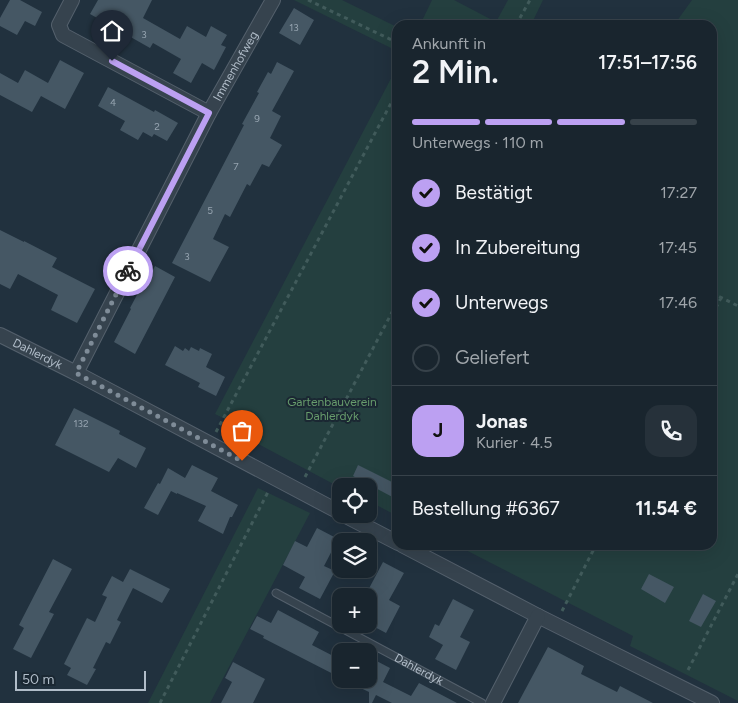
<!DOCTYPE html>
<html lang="de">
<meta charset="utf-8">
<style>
body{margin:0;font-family:Figtree,sans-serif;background:#26313a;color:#f1f3f6;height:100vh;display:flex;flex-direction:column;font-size:19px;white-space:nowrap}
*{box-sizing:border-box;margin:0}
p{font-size:16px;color:#9fa5aa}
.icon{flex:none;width:28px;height:28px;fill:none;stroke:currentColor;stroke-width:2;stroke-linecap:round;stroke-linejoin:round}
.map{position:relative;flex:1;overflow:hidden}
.sheet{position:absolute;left:392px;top:20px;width:325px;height:530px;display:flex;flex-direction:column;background:#19252e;border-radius:15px;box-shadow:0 5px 20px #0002,0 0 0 1px #37424a}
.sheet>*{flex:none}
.fabs{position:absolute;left:332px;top:478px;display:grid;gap:10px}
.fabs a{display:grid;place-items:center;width:45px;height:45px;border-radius:10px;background:#19252e;box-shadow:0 5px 20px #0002,0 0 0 1px #37424a;font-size:25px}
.scale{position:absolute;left:15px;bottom:12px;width:131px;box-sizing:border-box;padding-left:5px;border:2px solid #b1bdc9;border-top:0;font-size:14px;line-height:18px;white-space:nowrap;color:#b1bdc9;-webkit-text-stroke:4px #1b2833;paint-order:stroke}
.pin{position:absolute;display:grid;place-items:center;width:42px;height:42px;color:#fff;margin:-51px -21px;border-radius:50% 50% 50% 0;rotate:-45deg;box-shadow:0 0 5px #0007}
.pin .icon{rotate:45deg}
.courier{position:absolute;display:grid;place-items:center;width:50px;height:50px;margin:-25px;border:4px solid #bca0f2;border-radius:50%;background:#fff;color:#222;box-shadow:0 1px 6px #0007}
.head em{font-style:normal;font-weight:600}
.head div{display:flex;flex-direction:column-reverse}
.head{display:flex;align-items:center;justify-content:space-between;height:85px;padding:0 20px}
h1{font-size:32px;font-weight:600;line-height:38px}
.bar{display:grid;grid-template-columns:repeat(4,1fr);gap:8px 5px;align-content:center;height:60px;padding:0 20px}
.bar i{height:6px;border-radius:4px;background:#37424a}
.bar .active{background:#bca0f2}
.bar p{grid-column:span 4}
.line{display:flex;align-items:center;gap:12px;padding:0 20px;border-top:1px solid #37424a}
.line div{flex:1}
.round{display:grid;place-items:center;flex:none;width:52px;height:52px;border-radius:15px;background:#26313a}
ol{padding:0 20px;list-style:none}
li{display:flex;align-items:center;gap:15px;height:55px}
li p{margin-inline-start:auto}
li .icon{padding:5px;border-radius:50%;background:#bca0f2;color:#111;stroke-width:4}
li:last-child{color:#9fa5aa}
li i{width:28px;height:28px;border:2px solid #37424a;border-radius:50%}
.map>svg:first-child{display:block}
.green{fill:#243f3f}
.building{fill:#455764}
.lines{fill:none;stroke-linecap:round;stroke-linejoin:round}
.service-casing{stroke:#54606c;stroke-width:9}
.minor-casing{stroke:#54606c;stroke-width:16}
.path{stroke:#415b5b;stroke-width:3;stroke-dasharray:4 4;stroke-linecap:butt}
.service{stroke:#36434e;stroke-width:7}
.minor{stroke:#36434e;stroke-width:14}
.done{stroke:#7f8c98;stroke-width:5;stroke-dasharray:0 9}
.route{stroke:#bca0f2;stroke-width:6}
.labels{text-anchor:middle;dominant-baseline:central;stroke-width:4;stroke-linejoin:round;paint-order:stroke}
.number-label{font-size:10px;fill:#96a4b0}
.street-label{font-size:12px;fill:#b1bdc9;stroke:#1b2833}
.park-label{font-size:12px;fill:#679c6c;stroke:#1b2833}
</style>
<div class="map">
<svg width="738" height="703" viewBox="0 0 738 703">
<rect width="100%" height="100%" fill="#21313e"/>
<path class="green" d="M 294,0 L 342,0 L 397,27 L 397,51 Z
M 432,0 L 454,0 L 496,22 L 508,0 L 543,0 L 531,25 L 420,25 Z
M 692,0 L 738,0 L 738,701 L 630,646 L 633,636 L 456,545 L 712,545 L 712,25 L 674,25 Z
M 397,67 L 397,516 L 369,501 L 369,486 L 341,486 L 341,488 L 247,438 L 247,430 L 215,414 Z
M 258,488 L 310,513 L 210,703 L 148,703 Z"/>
<path class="building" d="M 10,0 L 20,0 L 42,12 L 35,26 L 25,21 L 17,35 L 0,26 L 0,18 Z
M 98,0 L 152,0 L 143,18 L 180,39 L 187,26 L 206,37 L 211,26 L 227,35 L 221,45 L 226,47 L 214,70 L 202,63 L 191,83 L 173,73 L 181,59 L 153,43 L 150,48 L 90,14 Z
M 294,8 L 314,20 L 300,45 L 279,33 Z
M 60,60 L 84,73 L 65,109 L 41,96 L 32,112 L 0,95 L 0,73 L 18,83 L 25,70 L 48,83 Z
M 277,62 L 294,71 L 272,111 L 281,116 L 270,138 L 282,145 L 269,167 L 262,164 L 250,186 L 247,184 L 230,217 L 225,214 L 213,239 L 229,247 L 210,282 L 172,263 L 244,125 L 242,124 L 259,93 L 257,92 L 268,72 L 271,74 Z
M 108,87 L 154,112 L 155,110 L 178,123 L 167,141 L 154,134 L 152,137 L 143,132 L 138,140 L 120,130 L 125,121 L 98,106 Z
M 0,230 L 24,242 L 24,241 L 57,258 L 52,267 L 95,289 L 77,323 L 51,310 L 58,295 L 18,274 L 10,289 L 0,284 Z
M 155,266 L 175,277 L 135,354 L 114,342 L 131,309 L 130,308 L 146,278 L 148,279 Z
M 175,346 L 183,351 L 185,348 L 189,351 L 191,347 L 199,351 L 200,348 L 212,354 L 206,367 L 225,377 L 216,396 L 198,387 L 200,383 L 165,365 Z
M 74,408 L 120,431 L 119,434 L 146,448 L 136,468 L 118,458 L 109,472 L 55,445 Z
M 192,465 L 218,478 L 211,491 L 238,505 L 232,517 L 230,517 L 223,534 L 198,521 L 206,506 L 177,493 L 177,494 L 171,491 L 158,515 L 144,508 L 158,483 L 160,484 L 168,468 L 185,478 Z
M 358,465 L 398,485 L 398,500 L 353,476 Z
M 317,528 L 338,539 L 324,566 L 335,571 L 320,599 L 299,588 L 305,577 L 283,565 L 295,541 L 307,547 Z
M 53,559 L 72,569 L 49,612 L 54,614 L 31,658 L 13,649 L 24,628 L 19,625 Z
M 383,562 L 404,573 L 389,600 L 400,606 L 386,633 L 369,624 L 369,607 L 374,596 L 365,596 Z
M 130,569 L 170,589 L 162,603 L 133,588 L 117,620 L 121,622 L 110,644 L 106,642 L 93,668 L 96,669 L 87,685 L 67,675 L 71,668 L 64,664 L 87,618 L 95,622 L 107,597 L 102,595 L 112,576 L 123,582 Z
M 649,574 L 674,587 L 665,603 L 641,589 Z
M 703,594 L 716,601 L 701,627 L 689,621 Z
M 453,599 L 474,610 L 460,637 L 470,642 L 456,670 L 435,659 L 443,645 L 429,637 L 435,624 L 439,626 Z
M 278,610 L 319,632 L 312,645 L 341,660 L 341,678 L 263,638 L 264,636 L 250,629 L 257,616 L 271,623 Z
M 548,647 L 584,666 L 581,674 L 617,692 L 620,686 L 653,703 L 518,703 Z
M 369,657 L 390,668 L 383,682 L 411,696 L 419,683 L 457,703 L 392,703 L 376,695 L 372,703 L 369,703 L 369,692 L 342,679 L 369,679 Z
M 233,662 L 265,679 L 253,703 L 221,703 L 232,682 L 225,678 Z"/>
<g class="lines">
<defs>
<g id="service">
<path id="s1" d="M 276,593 L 482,703"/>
</g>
<g id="minor">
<path d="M 72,0 L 59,25 L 63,35 L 209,113"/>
<path id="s2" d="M 0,335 L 76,373 L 341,513"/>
<path id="s3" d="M 76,373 L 209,113 L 273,0"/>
<path d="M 342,514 L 398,543"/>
<path d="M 402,545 L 538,616 L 712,703"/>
<path d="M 493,703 L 538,616"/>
</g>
</defs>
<use href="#service" class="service-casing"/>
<use href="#minor" class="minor-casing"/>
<path class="path" d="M 308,0 L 398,43
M 516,25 L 530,0
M 712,293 L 738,306
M 712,315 L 721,298
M 216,432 L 398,90
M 305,477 L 398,301
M 562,611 L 596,545
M 688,670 L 738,574
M 160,703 L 269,490"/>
<use href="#service" class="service"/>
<use href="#minor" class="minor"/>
</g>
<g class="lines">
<path class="done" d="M 128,271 L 76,373 L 242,461"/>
<path class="route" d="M 112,61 L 209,113 L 128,271"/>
</g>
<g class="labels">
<g class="number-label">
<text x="294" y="27">13</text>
<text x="144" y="34">3</text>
<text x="113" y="102">4</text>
<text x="257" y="118">9</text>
<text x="157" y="126">2</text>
<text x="236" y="166">7</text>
<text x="210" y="210">5</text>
<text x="187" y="256">3</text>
<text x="81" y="423">132</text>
</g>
<g class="street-label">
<text stroke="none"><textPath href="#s3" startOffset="346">Immenhofweg</textPath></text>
<text stroke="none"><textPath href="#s2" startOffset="42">Dahlerdyk</textPath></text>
<text stroke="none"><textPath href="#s1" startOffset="162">Dahlerdyk</textPath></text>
</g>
<g class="park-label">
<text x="332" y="402">Gartenbauverein<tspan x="332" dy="14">Dahlerdyk</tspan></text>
</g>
</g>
</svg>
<div class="fabs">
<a><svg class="icon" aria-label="locate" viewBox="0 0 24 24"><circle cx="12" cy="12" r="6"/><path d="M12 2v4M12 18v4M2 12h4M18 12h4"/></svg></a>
<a><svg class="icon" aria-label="layers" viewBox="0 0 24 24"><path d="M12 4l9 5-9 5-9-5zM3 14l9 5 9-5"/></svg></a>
<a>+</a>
<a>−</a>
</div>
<div class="scale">50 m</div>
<div class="pin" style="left:242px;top:461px;background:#ea580c"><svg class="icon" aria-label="bag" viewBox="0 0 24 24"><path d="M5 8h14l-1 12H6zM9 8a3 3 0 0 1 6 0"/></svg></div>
<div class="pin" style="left:112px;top:61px;background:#1f2937"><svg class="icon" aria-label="home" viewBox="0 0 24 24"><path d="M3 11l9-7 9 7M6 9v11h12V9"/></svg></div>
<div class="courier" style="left:128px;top:271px"><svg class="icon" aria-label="bike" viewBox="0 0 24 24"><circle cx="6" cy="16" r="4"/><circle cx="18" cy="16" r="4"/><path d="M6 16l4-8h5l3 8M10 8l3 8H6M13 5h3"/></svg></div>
<section class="sheet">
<div class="head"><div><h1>2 Min.</h1><p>Ankunft in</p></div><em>17:51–17:56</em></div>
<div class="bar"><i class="active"></i><i class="active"></i><i class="active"></i><i></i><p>Unterwegs · 110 m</p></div>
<ol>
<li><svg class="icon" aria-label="check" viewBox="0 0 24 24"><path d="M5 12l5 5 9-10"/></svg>Bestätigt<p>17:27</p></li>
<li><svg class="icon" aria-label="check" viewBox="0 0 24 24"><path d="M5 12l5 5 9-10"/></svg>In Zubereitung<p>17:45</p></li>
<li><svg class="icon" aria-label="check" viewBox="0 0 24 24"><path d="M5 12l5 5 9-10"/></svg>Unterwegs<p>17:46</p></li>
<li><i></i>Geliefert</li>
</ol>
<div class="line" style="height:90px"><b class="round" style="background:#bca0f2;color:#111">J</b><div><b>Jonas</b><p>Kurier · 4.5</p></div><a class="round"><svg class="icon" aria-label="phone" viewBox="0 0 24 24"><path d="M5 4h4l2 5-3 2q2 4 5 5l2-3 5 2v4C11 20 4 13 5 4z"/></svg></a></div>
<div class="line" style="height:65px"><div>Bestellung #6367</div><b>11.54 €</b></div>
</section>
</div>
